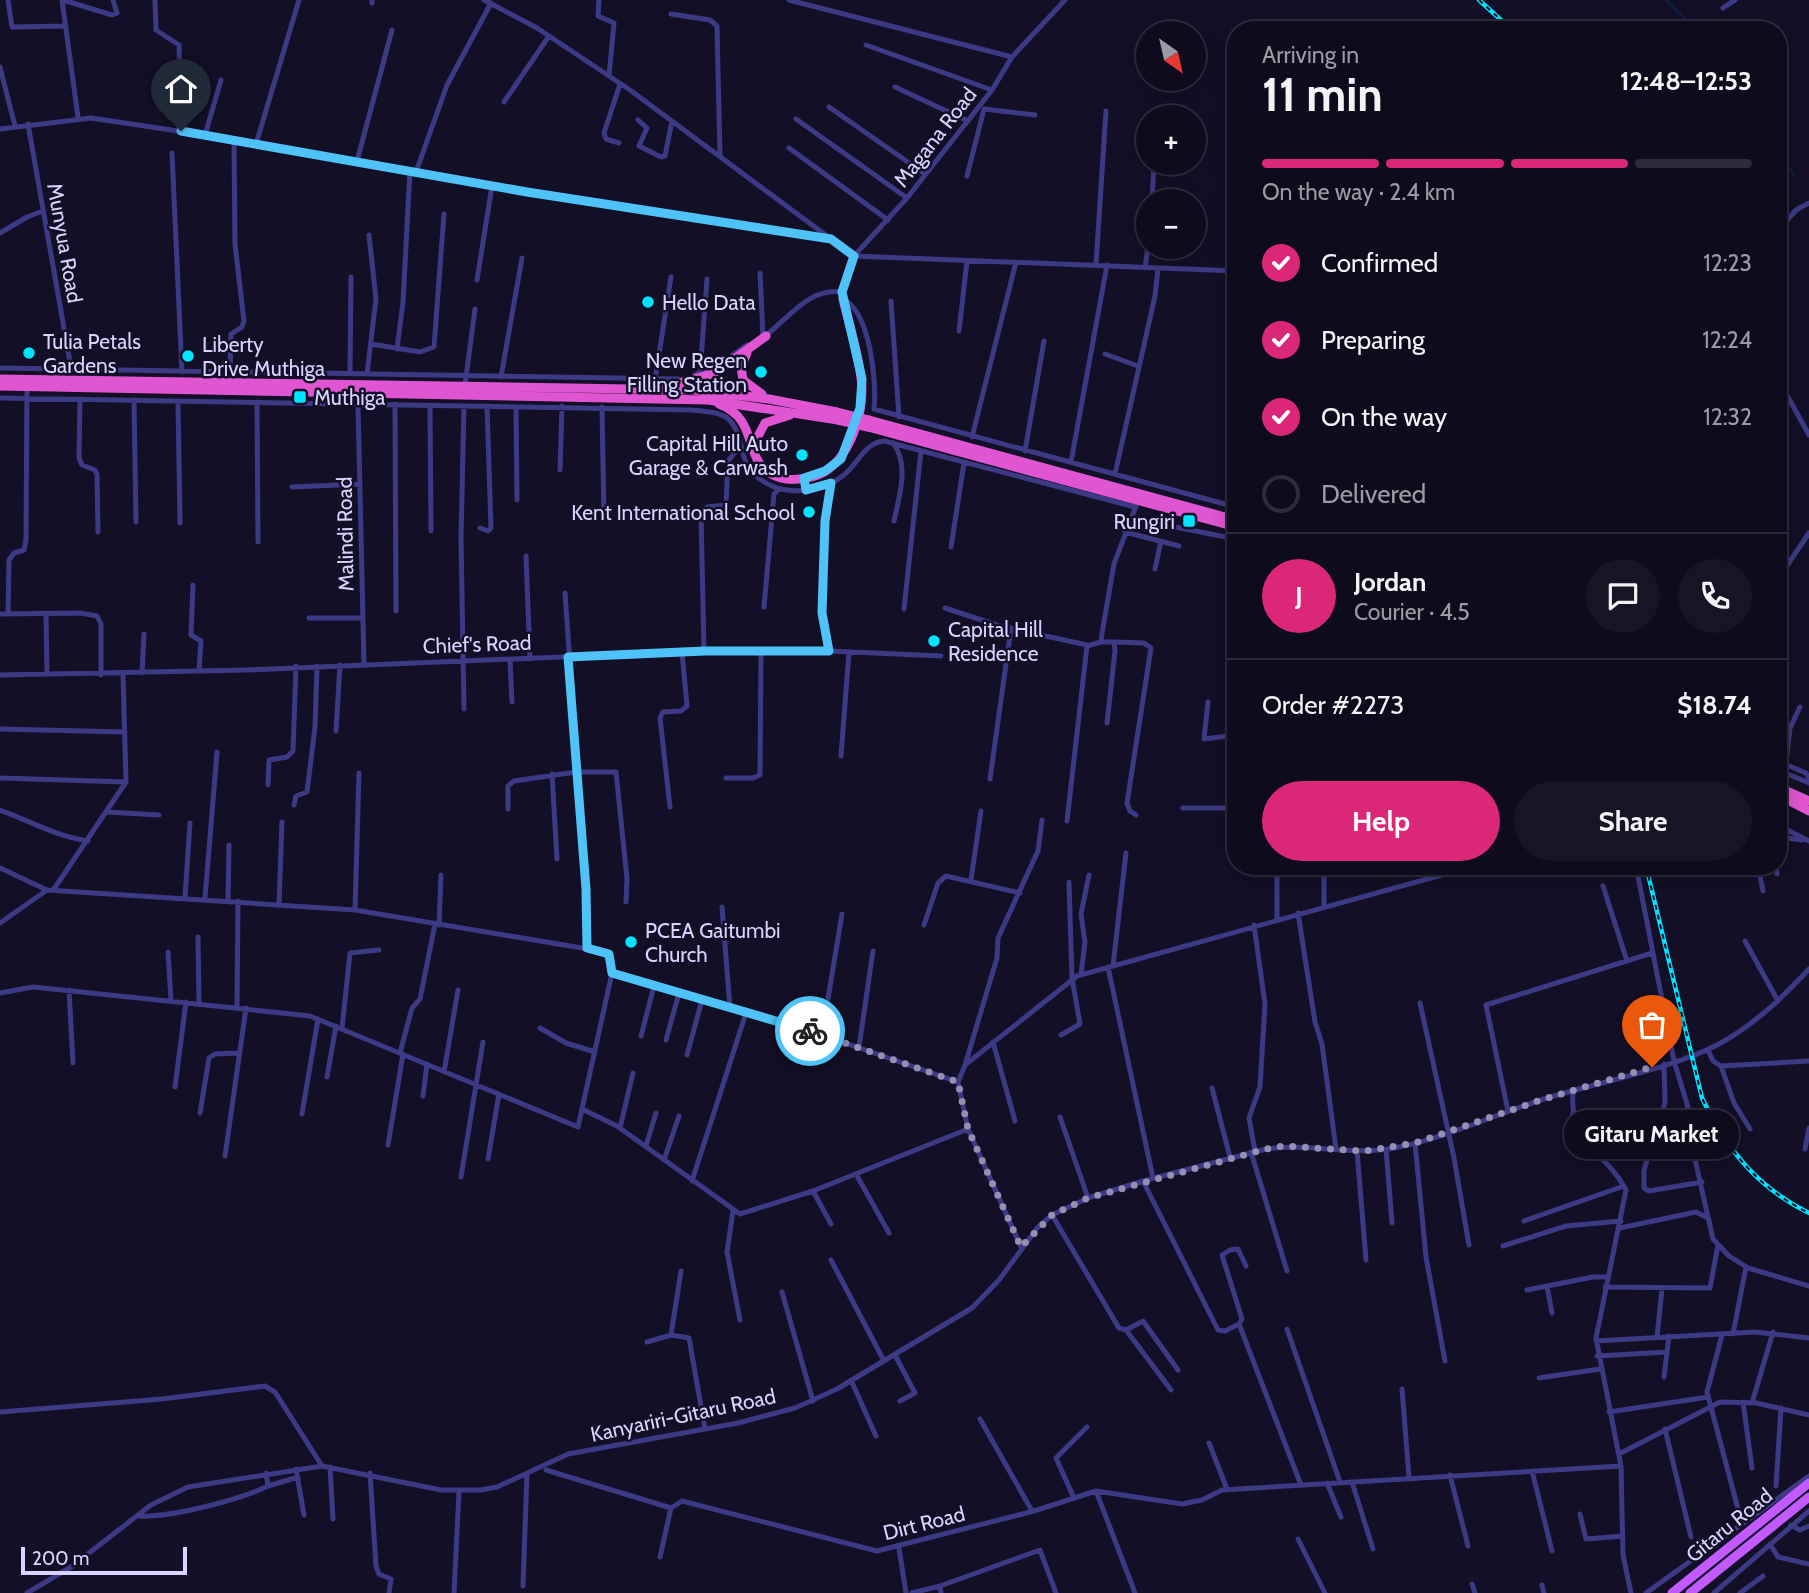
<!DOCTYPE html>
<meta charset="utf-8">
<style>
body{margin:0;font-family:Cabin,sans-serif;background:#171425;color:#f1f3f6;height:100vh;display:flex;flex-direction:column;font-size:26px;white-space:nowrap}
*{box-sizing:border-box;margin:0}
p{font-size:23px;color:#9b9ba3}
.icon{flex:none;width:38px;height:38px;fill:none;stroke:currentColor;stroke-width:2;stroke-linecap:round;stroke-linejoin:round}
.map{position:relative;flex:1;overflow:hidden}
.side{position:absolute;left:1227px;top:21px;width:560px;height:854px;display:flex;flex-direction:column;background:#0e0b1c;border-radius:28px;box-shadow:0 4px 18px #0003,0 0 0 2px #2e2b3b}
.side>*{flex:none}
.needle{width:46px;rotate:146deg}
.buttons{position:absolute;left:1136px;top:21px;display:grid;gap:14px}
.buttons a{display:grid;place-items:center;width:70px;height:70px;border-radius:50%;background:#0e0b1c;box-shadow:0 4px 18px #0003,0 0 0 2px #2e2b3b;font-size:35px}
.scale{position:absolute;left:21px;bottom:18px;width:166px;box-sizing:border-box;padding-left:7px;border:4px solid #d9d4ff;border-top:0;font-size:19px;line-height:24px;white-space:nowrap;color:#d9d4ff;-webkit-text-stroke:5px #130f26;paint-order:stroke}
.pin{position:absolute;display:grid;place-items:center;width:60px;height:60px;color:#fff;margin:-72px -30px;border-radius:50% 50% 50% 0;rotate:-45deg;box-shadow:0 0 7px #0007}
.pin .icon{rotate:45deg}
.courier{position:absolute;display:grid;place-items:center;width:70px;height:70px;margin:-35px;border:5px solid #4fc3f7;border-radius:50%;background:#fff;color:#222;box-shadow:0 2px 9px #0007}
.bubble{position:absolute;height:49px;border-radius:24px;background:#0e0b1c;box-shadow:0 4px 18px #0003,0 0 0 2px #2e2b3b;font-size:23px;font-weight:800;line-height:49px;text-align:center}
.summary em{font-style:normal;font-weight:800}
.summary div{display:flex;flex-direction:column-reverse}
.summary{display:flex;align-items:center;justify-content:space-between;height:119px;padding:0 35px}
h1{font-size:46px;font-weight:800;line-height:52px}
.bar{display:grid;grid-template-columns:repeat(4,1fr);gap:10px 7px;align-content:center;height:84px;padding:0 35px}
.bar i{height:9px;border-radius:5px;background:#2e2b3b}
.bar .on{background:#db2777}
.bar p{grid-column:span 4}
.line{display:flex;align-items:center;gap:18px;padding:0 35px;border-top:2px solid #2e2b3b}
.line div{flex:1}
.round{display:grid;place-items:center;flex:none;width:74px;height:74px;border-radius:37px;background:#171425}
ol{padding:0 35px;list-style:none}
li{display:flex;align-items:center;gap:21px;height:77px}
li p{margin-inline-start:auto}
li .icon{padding:7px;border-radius:50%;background:#db2777;color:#fff;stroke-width:4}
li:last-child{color:#9b9ba3}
li i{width:38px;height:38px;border:4px solid #2e2b3b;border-radius:50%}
.primary-button{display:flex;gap:14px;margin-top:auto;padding:14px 35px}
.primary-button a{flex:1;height:80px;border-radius:42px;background:#db2777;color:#fff;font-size:28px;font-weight:800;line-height:80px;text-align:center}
.primary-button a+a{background:#171425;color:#f1f3f6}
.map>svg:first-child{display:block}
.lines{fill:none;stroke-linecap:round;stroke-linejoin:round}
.stream{stroke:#0c2248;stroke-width:2}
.minor{stroke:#3d3a85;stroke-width:5}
.primary{stroke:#c25bff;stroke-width:9}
.trunk{stroke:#e055d1;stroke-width:9}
.rail-casing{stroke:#00e5ff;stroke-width:4.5}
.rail{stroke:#130f26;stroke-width:2;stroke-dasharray:5;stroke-linecap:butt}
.trunk-bridge{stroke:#e055d1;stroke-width:9}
.done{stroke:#948fb3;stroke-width:7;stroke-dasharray:0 12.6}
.route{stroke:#4fc3f7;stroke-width:9}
.poi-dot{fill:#00e5ff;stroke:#130f26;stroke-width:2.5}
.labels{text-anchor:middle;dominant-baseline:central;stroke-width:5;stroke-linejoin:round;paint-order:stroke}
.street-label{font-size:21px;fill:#d9d4ff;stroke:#130f26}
.poi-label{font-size:21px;fill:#d9d4ff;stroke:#130f26;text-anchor:start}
</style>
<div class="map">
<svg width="1809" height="1593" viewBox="0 0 1809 1593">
<rect width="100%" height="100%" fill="#130f26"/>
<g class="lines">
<path class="stream" d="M 1666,0 L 1696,30
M 1778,138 C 1786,151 1784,163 1794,175"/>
<path class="minor" d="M 8,0 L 12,27 L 65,26
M 62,0 L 78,117
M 63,0 L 112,15 L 117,13 L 113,0
M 484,0 L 537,28 L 630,90 L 854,256 L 1236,271
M 599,0 L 598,16 L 614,23 L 609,76
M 789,0 L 1012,57
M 1065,0 L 1012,57 L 992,90 L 907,198 L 854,256 L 842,292 L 843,299 C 870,312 877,381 874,409 L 1236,507
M 155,1 L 156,30 L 179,45 L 181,131
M 372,3 L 372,0
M 1723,8 L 1735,0
M 671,14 L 710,20 L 717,26 L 720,155
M 866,45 L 992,90
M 0,67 L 15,126
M 895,87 L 968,121
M 504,102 L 549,36
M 829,107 L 925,174
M 984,109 L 1035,115
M 796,119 L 907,198
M 638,120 L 647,128 L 639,146 L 661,157 L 665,156 L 672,121
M 28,124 L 71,368
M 0,129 L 91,118 L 205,135 L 527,193 L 831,239
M 205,135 L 221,80
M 619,143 L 606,139 L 604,133 L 620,84
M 256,144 L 299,0
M 789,148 L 888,220
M 172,153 L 182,372
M 357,161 L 392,30
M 416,172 L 447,85 L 491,3
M 967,176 L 984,109
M 1152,201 L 1154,163
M 1778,231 L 1796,210 L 1809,203
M 0,233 L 27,217 L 43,211
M 1096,264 L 1106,111
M 1145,268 L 1148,247
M 760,273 L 763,337
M 477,280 L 492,186
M 891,301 L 899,417
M 959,331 L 967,261
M 765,336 C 789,318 809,287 842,292
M 371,344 L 420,352 L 434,347 L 444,214
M 397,349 L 403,302 L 410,170
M 1105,354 L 1138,366
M 0,368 L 679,379
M 230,373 L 231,334 L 242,327 L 244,321 L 235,244 L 234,140
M 700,373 L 707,279
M 350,374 L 351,277
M 367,374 L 376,299 L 369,235
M 695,375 L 725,360 L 747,345
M 501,377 L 522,258
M 1778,379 L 1809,435
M 655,380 L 671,277
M 465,385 L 475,309
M 0,398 L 691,410 C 722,413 734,413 741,446 C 743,453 744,460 748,466 C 769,498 816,497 844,475 C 858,464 864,443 884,441 L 1135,507
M 80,399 L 79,458 L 82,465 L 95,470 L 97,475 L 98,532
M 134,400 L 136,522
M 178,401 L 180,523
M 257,402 L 258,542
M 358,404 L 364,664
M 395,404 L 396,611
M 430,405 L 431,531
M 516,407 L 517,500
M 602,407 L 604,519
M 972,437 L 1016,262
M 893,443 C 910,465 899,497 894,521
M 1025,451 L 1044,341
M 1071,462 L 1107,265
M 560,470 L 562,406
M 1115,474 L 1155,296 L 1158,269
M 292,487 L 360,484
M 1130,518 L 1236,539
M 480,528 L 488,531 L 491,528 L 487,406
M 1125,532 L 1179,546
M 951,547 L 964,463
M 526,556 L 530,659
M 1155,569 L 1161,541
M 1778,579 L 1809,533
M 193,585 L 191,635 L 201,641 L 199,670
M 565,593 L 586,889 L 587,948
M 764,607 L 774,494 L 778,490
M 945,608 L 1000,626 L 1087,645
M 904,609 L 921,451
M 46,613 L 47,674
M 0,614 L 80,613 L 97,616 L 101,624 L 101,675
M 8,614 L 9,560 L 14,553 L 24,550 L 26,540 L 27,386
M 309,618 L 363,618
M 1114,642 L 1144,643 L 1151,648 L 1127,803 L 1130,811 L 1136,815
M 704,651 L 701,513 L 707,507 L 726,505 L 728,461 L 741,445
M 829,651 L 941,656
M 510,660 L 512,702
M 142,673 L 144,634
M 0,675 L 247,670 L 704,651 L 829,651 L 822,613 L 825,521 L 831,483
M 1208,702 L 1204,739 L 1236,735
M 464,709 L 461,537 L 464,406
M 1107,723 L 1115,651 L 1114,642 L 1101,642 L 1102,633 L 1114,564 L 1136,506
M 0,729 L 125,732
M 336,731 L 340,665
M 841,756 L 849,652
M 1778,761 L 1806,773 L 1809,778
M 1786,764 L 1790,728 L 1800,707
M 1778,770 L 1809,783
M 552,774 L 557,859
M 0,778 L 126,782
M 726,778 L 753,778 L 760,775 L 761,650
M 990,779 L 1011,628
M 268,785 L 269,760 L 287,757 L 293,751 L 296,666
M 294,805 L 296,796 L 307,792 L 315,727 L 317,666
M 670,807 L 660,718 L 663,712 L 681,711 L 687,706 L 682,652
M 1183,808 L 1236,808
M 508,809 L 508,786 L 514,781 L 576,772 L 616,772 L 627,879 L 626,902
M 0,810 C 30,821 55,836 88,841
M 107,812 L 159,815
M 1067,821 L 1087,646 L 1101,642
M 1778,825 L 1809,841
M 1778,837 L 1802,840
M 1636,866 L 1674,1061 L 1690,1114 L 1694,1155 L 1713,1239 L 1729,1256 L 1748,1268 L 1809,1286
M 1758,866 L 1763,891
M 1776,866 L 1777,874
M 0,868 L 47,890 L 355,910 L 606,952 L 611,959 L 612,973 L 822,1035 L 958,1082
M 971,880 L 981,811
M 1603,886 L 1627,961
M 54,889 L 126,782 L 123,674
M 185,897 L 190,823
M 205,898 L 217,752
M 228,900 L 229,845
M 279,904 L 282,822
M 722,907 L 730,1008
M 1324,907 L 1324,866
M 355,910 L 359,773
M 1298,913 L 1315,1022 L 1322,1044 L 1336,1149
M 1277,919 L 1277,866
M 0,923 L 47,890
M 439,925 L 441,875
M 924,925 L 938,883 L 946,876 L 1020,893
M 1254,925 L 1265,1004 L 1260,1087 L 1249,1118 L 1255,1151
M 198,937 L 199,1003
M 1745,941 L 1778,1001
M 168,952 L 171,1000
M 1113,966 L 1126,853
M 1108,967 L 1153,1178
M 1081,975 L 1085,942 L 1081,914 L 1089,875
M 69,990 L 73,1063
M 0,993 L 33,987 L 310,1016 L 578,1127 L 612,973
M 1420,1003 L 1454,1158 L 1469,1245
M 237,1007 L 238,901
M 342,1028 L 350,953 L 379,950
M 540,1028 L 566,1043 L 595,1052
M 822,1035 L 842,914
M 1061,1035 L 1080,1024 L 1072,978 L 1069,882
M 641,1036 L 654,986
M 666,1040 L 679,993
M 993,1042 L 1015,1121
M 859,1047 L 873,951
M 1708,1050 L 1713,1061 L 1721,1066 L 1809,1061
M 400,1053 L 412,1008 L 420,999 L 435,924
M 687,1055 L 702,1000
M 1664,1064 L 1665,1103 L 1644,1170 L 1644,1188 L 1649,1191 L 1702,1182
M 965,1065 L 997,958 L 998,938 L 1038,851 L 1042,820
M 1721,1066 L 1734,1103 L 1750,1129
M 444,1072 L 458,990
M 327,1077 L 336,1026
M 175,1087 L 186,1002
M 1212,1088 L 1230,1157
M 1573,1090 C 1569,1149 1603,1147 1626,1190 L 1596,1338 L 1621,1466 L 1623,1555 L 1631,1593
M 423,1096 L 427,1064
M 582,1109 L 617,1126 L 740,1214 L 813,1191 L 968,1129
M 1508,1111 L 1486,1005 L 1652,953
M 200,1113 L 209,1058 L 215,1054 L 240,1053
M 302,1114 L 318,1019
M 1572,1115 L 1659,1124
M 1060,1117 L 1088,1198
M 620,1128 L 633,1073
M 1415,1143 L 1426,1257 L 1445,1361
M 388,1145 L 403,1054
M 646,1146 L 656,1113
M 1386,1149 L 1392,1223
M 1805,1149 L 1809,1128
M 1357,1151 L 1366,1260
M 1251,1152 L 1287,1271
M 225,1156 L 246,1008
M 488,1159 L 499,1094
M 664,1160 L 679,1116
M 856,1174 L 889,1233
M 461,1177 L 483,1042
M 692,1181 L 746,1013
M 1143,1181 L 1218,1330 L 1225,1331 L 1239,1324
M 813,1191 L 831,1224
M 733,1211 L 727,1252 L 740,1320
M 1052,1215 L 1119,1328 L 1126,1330 L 1143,1321 L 1178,1370
M 1524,1221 L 1624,1186
M 1620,1228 L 1696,1212 L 1706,1217
M 1503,1246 L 1566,1226 L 1621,1221
M 1021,1247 L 968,1129 L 958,1082 L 965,1065 L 1077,976 L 1474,866
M 831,1260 L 884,1361
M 1246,1266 L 1238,1249 L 1230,1250 L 1222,1255 L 1242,1319 L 1239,1324 L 1301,1485
M 681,1271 L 671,1335 L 689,1338 L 705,1429
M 1547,1286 L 1552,1313
M 1605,1287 L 1710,1288 L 1718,1245
M 1527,1290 L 1593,1277 L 1607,1277
M 782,1292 L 813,1401
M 1287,1329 L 1340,1482
M 1126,1330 L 1171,1390
M 1733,1334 L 1746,1267
M 1722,1335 L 1707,1392 L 1742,1524
M 1657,1337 L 1662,1289
M 1596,1341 L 1755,1332 L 1809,1338
M 647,1342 L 671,1335
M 895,1355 L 915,1393 L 900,1401
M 1597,1356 L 1667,1352
M 1664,1377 L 1669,1336
M 1539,1378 L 1600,1369
M 851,1380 L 876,1436
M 1402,1389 L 1409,1477
M 1743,1402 L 1752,1468
M 1752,1403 L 1773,1332
M 0,1412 L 162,1399 L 265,1386 L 275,1392 L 322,1466
M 1609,1412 L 1708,1397
M 980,1419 L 1032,1511
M 1665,1429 L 1691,1537
M 1209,1443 L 1227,1489
M 1619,1454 L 1720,1402 L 1756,1403 L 1809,1415
M 330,1467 L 333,1519
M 296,1469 L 304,1515
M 546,1470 L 671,1508 L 682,1501 L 877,1551 L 1034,1511 L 1096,1491 L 1182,1504 L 1202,1500 L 1222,1490 L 1621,1466
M 1532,1471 L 1552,1551
M 370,1473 L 376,1566 L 379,1574 L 391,1579 L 389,1593
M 1450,1475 L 1468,1546
M 1352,1482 L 1373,1549
M 1327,1483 L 1341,1517
M 268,1486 L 298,1477
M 1776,1486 L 1781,1408
M 1096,1491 L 1135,1593
M 1074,1498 L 1056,1458 L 1087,1427
M 1580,1514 L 1586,1539 L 1623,1536
M 138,1516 C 169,1518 239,1500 268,1486 L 266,1473
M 1791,1525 L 1800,1530 L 1809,1526
M 1298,1539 L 1325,1593
M 1770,1544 L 1778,1557 L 1809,1564
M 899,1548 L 906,1593
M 660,1557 L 671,1508
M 1472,1584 L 1475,1593
M 1542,1585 L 1544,1593
M 523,1586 L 527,1473
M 940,1586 L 1040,1550 L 1056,1593
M 27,1593 L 71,1567 L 151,1505 L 188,1487 L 322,1466 L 441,1490 L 481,1490 L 497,1487 L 568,1454 L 738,1423 L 795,1408 L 837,1389 L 972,1308 L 999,1280 L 1038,1227 L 1052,1215 L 1088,1198 L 1143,1181 L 1266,1149 C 1307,1143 1348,1155 1389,1149 C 1441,1140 1491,1116 1541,1100 C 1594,1083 1672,1069 1719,1044 C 1754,1025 1782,998 1809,969
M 454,1593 L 459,1492
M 912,1593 L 940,1586 L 941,1593
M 1646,1593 L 1809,1476
M 1714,1593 L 1809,1511
M 1740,1593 L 1763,1576"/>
<path class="primary" d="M 1672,1593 L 1809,1483
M 1690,1593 L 1809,1497"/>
<path class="trunk" d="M 747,353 L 741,367 L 743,380 L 762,394
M 0,379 L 694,390 L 769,399 L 837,412
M 672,385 L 715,373 L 766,336
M 0,386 L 708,400 L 838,420
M 719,404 C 759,419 742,456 771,474 C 784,482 803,480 818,475 C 850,462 866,410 861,378 C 858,351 849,325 843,299
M 869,420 L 1236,520
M 868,427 L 1236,527
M 756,449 L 757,438 L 765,423 L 790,415
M 1778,787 L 1809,801
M 1778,795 L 1809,811"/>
<defs>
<path id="rail" d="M 1479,0 L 1512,30
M 1646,866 L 1702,1098 C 1726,1149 1758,1188 1809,1213"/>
</defs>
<use href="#rail" class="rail-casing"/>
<use href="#rail" class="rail"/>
<path class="trunk-bridge" d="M 837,412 L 869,420
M 838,420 L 868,427"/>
</g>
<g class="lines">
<path class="done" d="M 810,1031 L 958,1082 L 968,1129 L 1021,1247 L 1052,1215 L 1088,1198 L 1266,1149 L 1283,1146 L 1365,1151 L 1415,1143 L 1541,1100 L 1652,1067"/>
<path class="route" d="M 181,131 L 527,192 L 831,239 L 854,256 L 842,292 L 862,379 L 860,408 L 841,459 L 825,471 L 804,478 L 806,490 L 831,483 L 825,521 L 822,613 L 829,651 L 705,651 L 568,657 L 586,889 L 587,948 L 609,954 L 612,973 L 810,1031"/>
</g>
<g class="poi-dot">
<circle cx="648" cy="302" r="7"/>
<circle cx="29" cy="353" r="7"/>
<circle cx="188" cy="356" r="7"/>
<circle cx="761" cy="372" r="7"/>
<rect x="293" y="390" width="14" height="14" rx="3.5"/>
<circle cx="802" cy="455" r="7"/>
<circle cx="809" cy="512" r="7"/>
<rect x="1182" y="514" width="14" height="14" rx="3.5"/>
<circle cx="934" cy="641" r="7"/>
<circle cx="631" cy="942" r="7"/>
</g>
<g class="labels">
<g class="street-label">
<text transform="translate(935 137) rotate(-52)">Magana Road</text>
<text transform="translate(65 243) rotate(80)">Munyua Road</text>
<text transform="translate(345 534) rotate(-91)">Malindi Road</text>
<text transform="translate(477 644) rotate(-2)">Chief's Road</text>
<text transform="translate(683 1415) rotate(-12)">Kanyariri-Gitaru Road</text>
<text transform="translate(924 1523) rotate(-14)">Dirt Road</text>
<text transform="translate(1729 1525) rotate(-39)">Gitaru Road</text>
</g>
<g class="poi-label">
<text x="662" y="302">Hello Data</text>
<text x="43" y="341">Tulia Petals<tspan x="43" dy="24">Gardens</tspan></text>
<text x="202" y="344">Liberty<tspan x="202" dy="24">Drive Muthiga</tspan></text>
<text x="747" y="360" text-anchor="end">New Regen<tspan x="747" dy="24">Filling Station</tspan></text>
<text x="314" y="397">Muthiga</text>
<text x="788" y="443" text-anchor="end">Capital Hill Auto<tspan x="788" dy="24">Garage &amp; Carwash</tspan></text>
<text x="795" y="512" text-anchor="end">Kent International School</text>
<text x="1175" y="521" text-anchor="end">Rungiri</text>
<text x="948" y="629">Capital Hill<tspan x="948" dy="24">Residence</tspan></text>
<text x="645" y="930">PCEA Gaitumbi<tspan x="645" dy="24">Church</tspan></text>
</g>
</g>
</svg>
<div class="buttons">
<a><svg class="needle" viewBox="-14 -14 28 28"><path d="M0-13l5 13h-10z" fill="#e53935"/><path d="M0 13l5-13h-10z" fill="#9b9ba3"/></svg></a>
<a>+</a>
<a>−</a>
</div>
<div class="scale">200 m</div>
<div class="pin" style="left:1652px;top:1067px;background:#ea580c"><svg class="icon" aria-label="bag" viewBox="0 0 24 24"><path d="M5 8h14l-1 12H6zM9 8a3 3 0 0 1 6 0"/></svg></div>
<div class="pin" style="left:181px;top:131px;background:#1f2937"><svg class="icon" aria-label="home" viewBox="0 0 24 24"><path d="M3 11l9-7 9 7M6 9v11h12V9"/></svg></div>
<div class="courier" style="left:810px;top:1031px"><svg class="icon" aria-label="bike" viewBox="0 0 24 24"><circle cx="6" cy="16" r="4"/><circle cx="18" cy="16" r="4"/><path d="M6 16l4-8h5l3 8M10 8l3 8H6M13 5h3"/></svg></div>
<div class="bubble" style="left:1564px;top:1110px;width:175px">Gitaru Market</div>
<section class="side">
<div class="summary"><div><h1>11 min</h1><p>Arriving in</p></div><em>12:48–12:53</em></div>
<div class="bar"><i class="on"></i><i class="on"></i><i class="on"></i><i></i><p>On the way · 2.4 km</p></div>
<ol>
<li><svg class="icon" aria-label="check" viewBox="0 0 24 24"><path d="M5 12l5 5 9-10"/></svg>Confirmed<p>12:23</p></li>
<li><svg class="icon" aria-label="check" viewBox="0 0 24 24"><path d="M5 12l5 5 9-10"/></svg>Preparing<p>12:24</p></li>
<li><svg class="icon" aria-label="check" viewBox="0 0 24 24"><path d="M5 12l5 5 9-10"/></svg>On the way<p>12:32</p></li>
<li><i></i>Delivered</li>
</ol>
<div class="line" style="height:126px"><b class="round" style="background:#db2777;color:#fff">J</b><div><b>Jordan</b><p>Courier · 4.5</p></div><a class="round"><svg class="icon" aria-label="chat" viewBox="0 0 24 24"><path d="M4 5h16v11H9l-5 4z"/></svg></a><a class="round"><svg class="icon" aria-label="phone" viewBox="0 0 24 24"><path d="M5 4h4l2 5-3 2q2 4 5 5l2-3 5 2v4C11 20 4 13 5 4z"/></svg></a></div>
<div class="line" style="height:91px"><div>Order #2273</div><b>$18.74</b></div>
<div class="primary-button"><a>Help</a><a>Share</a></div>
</section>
</div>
